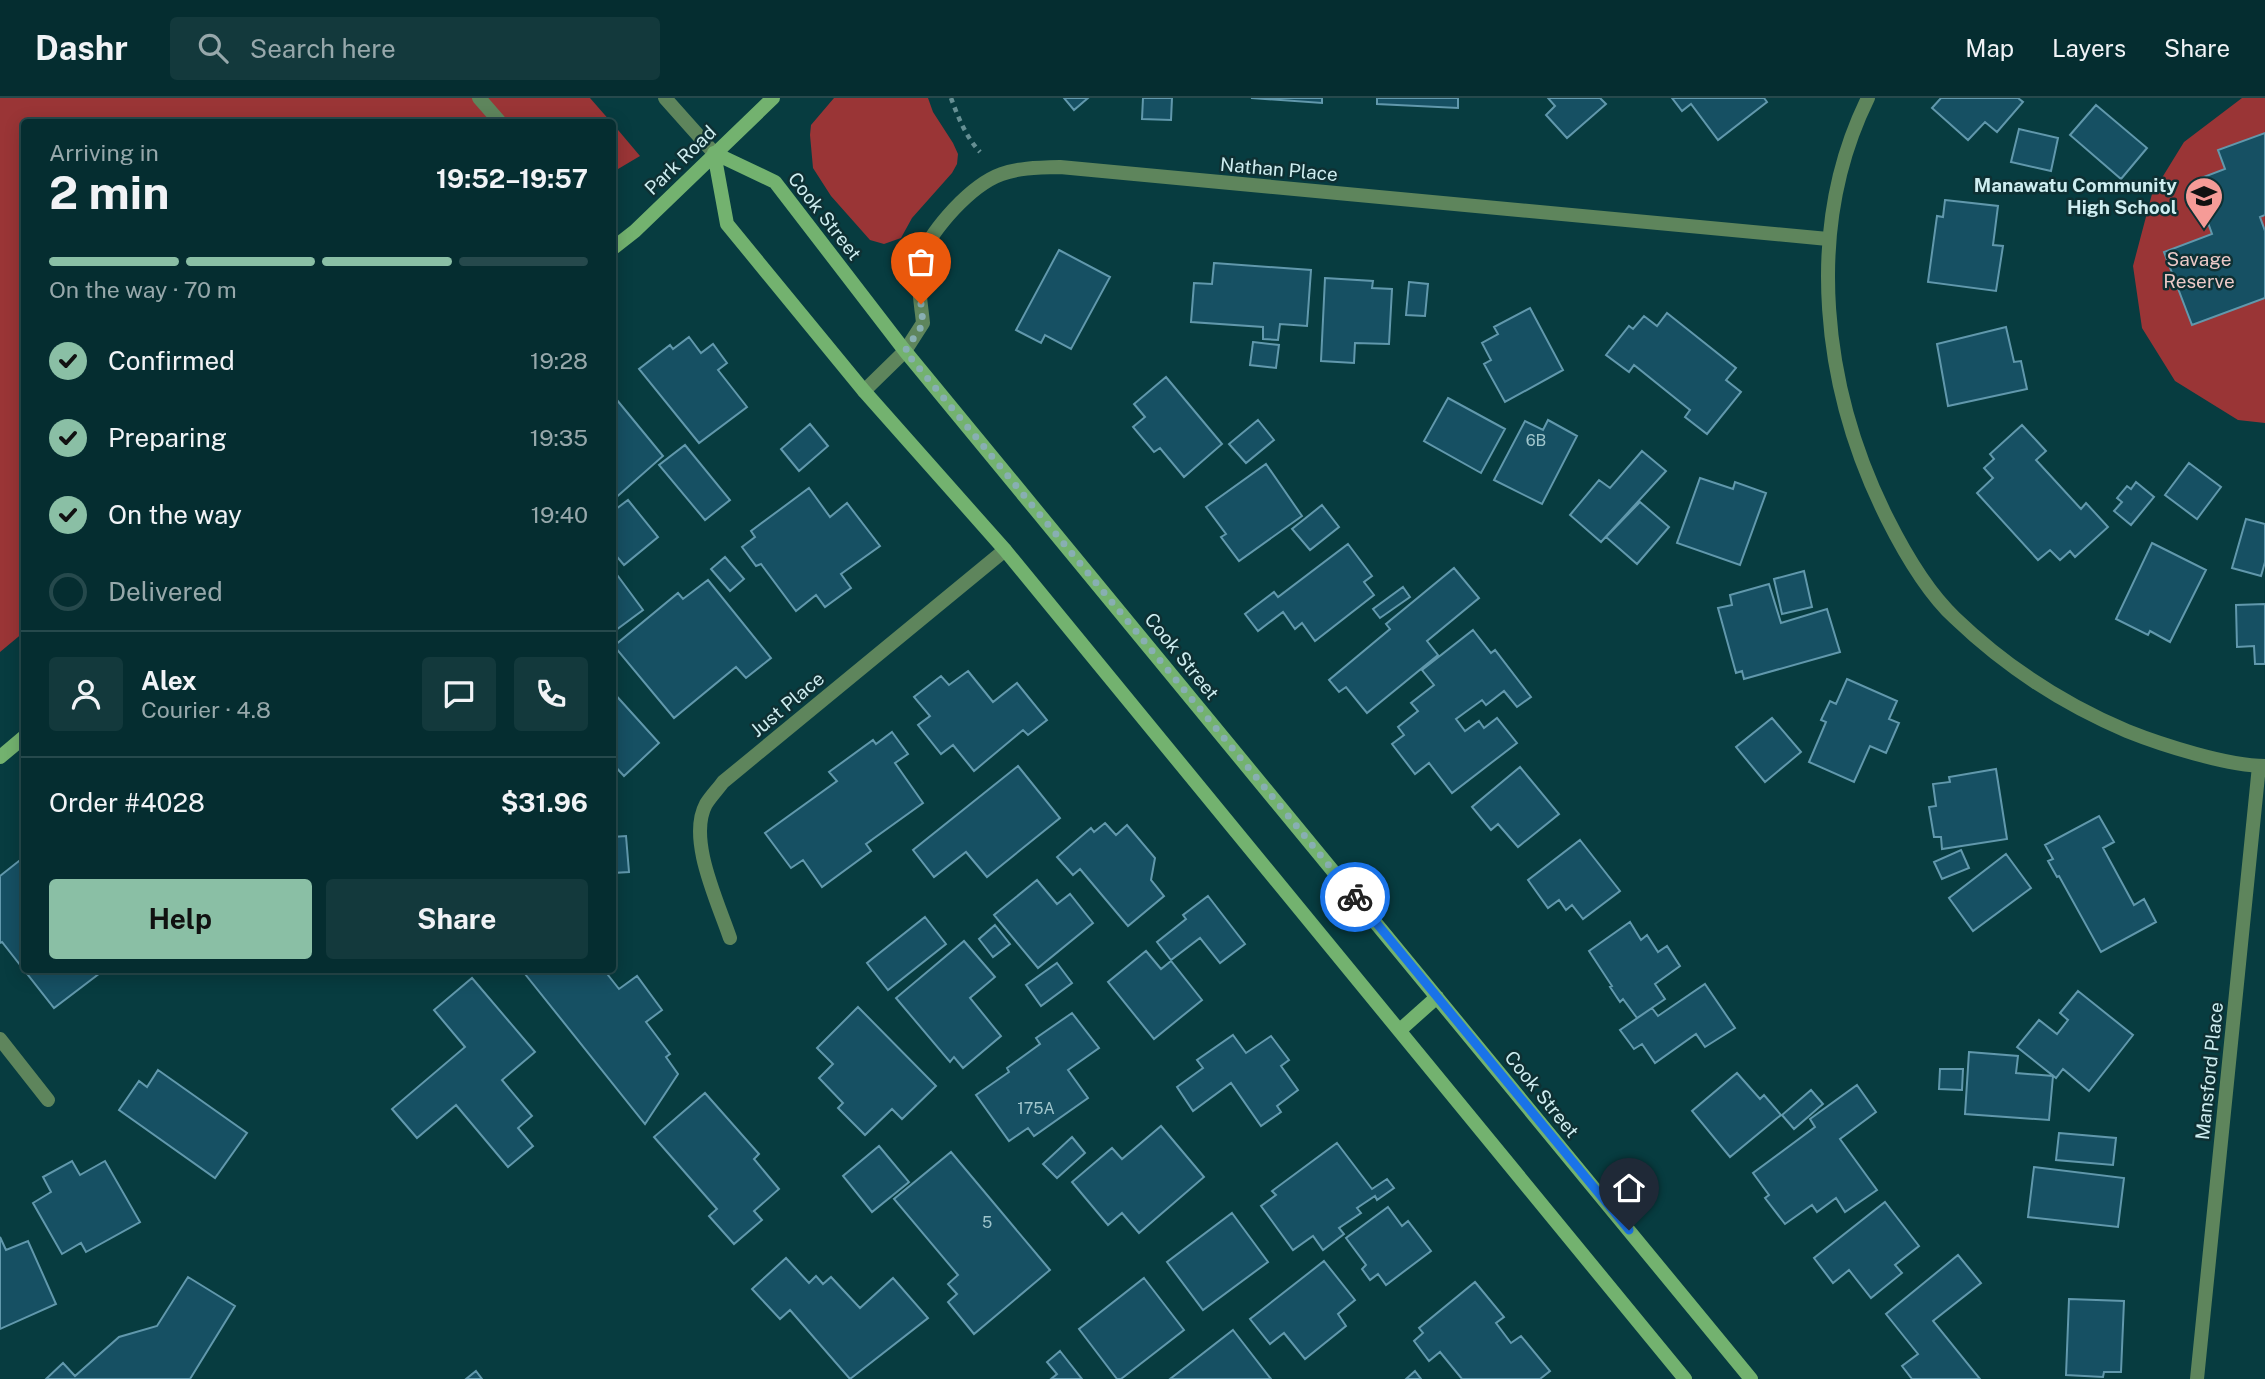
<!DOCTYPE html>
<meta charset="utf-8">
<style>
body{margin:0;font-family:"Public Sans",sans-serif;background:#13393c;color:#f1f3f6;height:100vh;display:flex;flex-direction:column;font-size:26px;white-space:nowrap}
*{box-sizing:border-box;margin:0}
p{font-size:23px;color:#97a8ab}
.icon{flex:none;width:38px;height:38px;fill:none;stroke:currentColor;stroke-width:2;stroke-linecap:round;stroke-linejoin:round}
.map{position:relative;flex:1;overflow:hidden}
.drawer{position:absolute;left:21px;top:21px;width:595px;height:854px;display:flex;flex-direction:column;background:#052d30;border-radius:7px;box-shadow:0 4px 18px #0003,0 0 0 2px #26494c}
.drawer>*{flex:none}
.pin{position:absolute;display:grid;place-items:center;width:60px;height:60px;color:#fff;margin:-72px -30px;border-radius:50% 50% 50% 0;rotate:-45deg;box-shadow:0 0 7px #0007}
.pin .icon{rotate:45deg}
.courier{position:absolute;display:grid;place-items:center;width:70px;height:70px;margin:-35px;border:5px solid #1a73e8;border-radius:50%;background:#fff;color:#222;box-shadow:0 2px 9px #0007}
.summary em{font-style:normal;font-weight:700}
.summary div{display:flex;flex-direction:column-reverse}
.summary{display:flex;align-items:center;justify-content:space-between;height:119px;padding:0 28px}
h1{font-size:46px;font-weight:700;line-height:52px}
.bar{display:grid;grid-template-columns:repeat(4,1fr);gap:10px 7px;align-content:center;height:84px;padding:0 28px}
.bar i{height:9px;border-radius:5px;background:#26494c}
.bar .current{background:#8abfa5}
.bar p{grid-column:span 4}
.line{display:flex;align-items:center;gap:18px;padding:0 28px;border-top:2px solid #26494c}
.line div{flex:1}
.round{display:grid;place-items:center;flex:none;width:74px;height:74px;border-radius:7px;background:#13393c}
ol{padding:0 28px;list-style:none}
li{display:flex;align-items:center;gap:21px;height:77px}
li p{margin-inline-start:auto}
li .icon{padding:7px;border-radius:50%;background:#8abfa5;color:#111;stroke-width:4}
li:last-child{color:#97a8ab}
li i{width:38px;height:38px;border:4px solid #26494c;border-radius:50%}
.action{display:flex;gap:14px;margin-top:auto;padding:14px 28px}
.action a{flex:1;height:80px;border-radius:7px;background:#8abfa5;color:#111;font-size:28px;font-weight:700;line-height:80px;text-align:center}
.action a+a{background:#13393c;color:#f1f3f6}
header{display:flex;align-items:center;gap:42px;box-sizing:border-box;height:98px;padding:0 35px;background:#052d30;border-bottom:2px solid #26494c}
header strong{font-size:33px}
nav{display:flex;gap:38px;margin-inline-start:auto;font-size:24px}
.search{width:490px;height:63px;background:#13393c;display:flex;align-items:center;gap:18px;box-sizing:border-box;padding:0 24px;border-radius:7px;color:#97a8ab;font-size:26px}
.map>svg:first-child{display:block}
.green{fill:#9a3536}
.building{fill:#165063;stroke:#6198ac;stroke-width:2}
.lines{fill:none;stroke-linecap:round;stroke-linejoin:round}
.path{stroke:#658f93;stroke-width:4.5;stroke-dasharray:5 5;stroke-linecap:butt}
.lane{stroke:#5e855c;stroke-width:14}
.street{stroke:#5e855c;stroke-width:14}
.secondary{stroke:#73b26f;stroke-width:14}
.done{stroke:#88afb2;stroke-width:7;stroke-dasharray:0 12.6}
.route{stroke:#1a73e8;stroke-width:9}
.labels{text-anchor:middle;dominant-baseline:central;stroke-width:5;stroke-linejoin:round;paint-order:stroke}
.number-label{font-size:16px;fill:#a0c6cd}
.street-label{font-size:19px;fill:#ceedf0;stroke:#0e3033}
.poi-label{font-size:19px;font-weight:bold;fill:#ceedf0;stroke:#0e3033;text-anchor:end}
.park-label{font-size:19px;fill:#edcac8;stroke:#0e3033}
</style>
<header>
<strong>Dashr</strong>
<div class="search"><svg class="icon" aria-label="search" viewBox="0 0 24 24"><circle cx="10" cy="10" r="6"/><path d="M15 15l6 6"/></svg>Search here</div>
<nav><a>Map</a><a>Layers</a><a>Share</a></nav>
</header>
<div class="map">
<svg width="2265" height="1281" viewBox="0 0 2265 1281">
<rect width="100%" height="100%" fill="#073c40"/>
<path class="green" d="M 0,0 L 590,0 L 611,24 L 24,24 L 24,534 L 0,554 Z
M 834,0 L 928,0 L 933,14 L 953,45 L 958,56 L 957,66 L 952,75 L 912,120 L 901,140 L 884,146 L 870,142 L 831,98 L 813,70 L 810,37 L 811,27 Z
M 2242,0 L 2265,0 L 2265,325 L 2238,322 L 2175,283 L 2142,230 L 2133,168 L 2152,96 L 2184,44 Z
M 613,26 L 640,58 L 613,74 L 612,74 Z"/>
<path class="building" d="M 1064,0 L 1088,0 L 1074,12 Z
M 1143,0 L 1172,0 L 1171,22 L 1142,21 Z
M 1251,0 L 1322,0 L 1322,5 Z
M 1377,0 L 1458,0 L 1458,10 L 1377,6 Z
M 1548,0 L 1600,0 L 1606,6 L 1567,40 L 1546,17 L 1555,8 Z
M 1672,0 L 1764,0 L 1767,4 L 1718,42 L 1691,6 L 1682,13 Z
M 1941,0 L 2018,0 L 2023,4 L 1997,34 L 1985,24 L 1968,42 L 1932,10 Z
M 2096,7 L 2147,50 L 2121,81 L 2070,37 Z
M 2019,31 L 2058,40 L 2051,73 L 2011,64 Z
M 2265,35 L 2265,117 L 2260,119 L 2265,133 L 2265,200 L 2192,227 L 2164,154 L 2212,136 L 2193,83 L 2225,71 L 2218,52 Z
M 1945,102 L 1998,108 L 1993,147 L 2003,148 L 1996,193 L 1928,184 L 1937,118 L 1943,119 Z
M 1059,152 L 1110,179 L 1071,251 L 1045,237 L 1041,245 L 1016,232 Z
M 1214,165 L 1311,172 L 1307,228 L 1280,226 L 1278,242 L 1263,241 L 1263,229 L 1191,224 L 1194,185 L 1212,186 Z
M 1325,180 L 1373,183 L 1372,190 L 1392,191 L 1389,246 L 1355,245 L 1354,265 L 1321,263 Z
M 1409,184 L 1428,186 L 1425,218 L 1406,217 Z
M 1530,210 L 1563,272 L 1505,304 L 1484,266 L 1491,262 L 1482,245 L 1498,236 L 1494,229 Z
M 1667,215 L 1736,270 L 1726,282 L 1741,294 L 1707,336 L 1685,319 L 1690,312 L 1634,267 L 1629,274 L 1606,257 L 1629,228 L 1633,231 L 1644,218 L 1657,228 Z
M 2006,229 L 2014,264 L 2021,263 L 2027,291 L 1948,308 L 1937,246 Z
M 689,239 L 701,255 L 713,246 L 727,265 L 718,272 L 747,309 L 699,345 L 639,271 L 670,247 L 673,251 Z
M 1253,244 L 1279,247 L 1276,270 L 1250,267 Z
M 1166,279 L 1222,346 L 1184,379 L 1160,350 L 1154,354 L 1133,329 L 1145,319 L 1134,306 Z
M 612,296 L 663,358 L 612,403 Z
M 1448,300 L 1505,331 L 1481,375 L 1424,343 Z
M 1258,322 L 1274,342 L 1246,365 L 1229,346 Z
M 1548,322 L 1577,338 L 1542,406 L 1494,382 L 1525,323 L 1543,332 Z
M 810,326 L 828,348 L 799,373 L 781,351 Z
M 2022,327 L 2046,353 L 2036,362 L 2081,411 L 2086,405 L 2108,429 L 2075,459 L 2070,453 L 2060,462 L 2050,452 L 2038,462 L 1977,395 L 1993,380 L 1984,370 L 1994,361 L 1990,356 Z
M 685,347 L 730,402 L 705,422 L 659,367 Z
M 1642,353 L 1666,373 L 1601,444 L 1570,417 L 1599,382 L 1610,390 Z
M 2189,365 L 2221,389 L 2197,421 L 2165,397 Z
M 1266,366 L 1302,418 L 1239,463 L 1221,439 L 1226,436 L 1206,409 Z
M 1700,380 L 1733,391 L 1735,384 L 1766,395 L 1740,467 L 1677,445 Z
M 2136,384 L 2154,399 L 2131,427 L 2114,413 L 2122,404 L 2117,400 L 2127,388 L 2131,391 Z
M 809,390 L 830,419 L 847,405 L 880,448 L 841,476 L 851,490 L 825,509 L 816,497 L 796,513 L 761,466 L 756,468 L 742,449 L 755,439 L 751,433 Z
M 628,402 L 658,439 L 624,467 L 612,453 L 612,414 Z
M 1640,404 L 1669,429 L 1637,466 L 1606,439 Z
M 1322,407 L 1339,429 L 1310,452 L 1292,431 Z
M 2246,421 L 2265,426 L 2265,464 L 2261,478 L 2232,470 Z
M 2152,445 L 2206,472 L 2170,544 L 2150,533 L 2148,537 L 2116,521 Z
M 1348,446 L 1372,478 L 1364,484 L 1374,497 L 1315,543 L 1302,525 L 1295,531 L 1283,514 L 1258,533 L 1245,516 L 1274,494 L 1278,499 Z
M 725,459 L 744,481 L 730,493 L 711,471 Z
M 612,470 L 643,512 L 612,535 Z
M 1454,470 L 1479,500 L 1427,543 L 1438,557 L 1367,615 L 1346,589 L 1339,594 L 1329,582 L 1390,531 L 1386,526 Z
M 1804,473 L 1812,509 L 1782,516 L 1774,481 Z
M 708,482 L 771,560 L 746,580 L 736,569 L 674,620 L 614,548 L 678,495 L 683,501 Z
M 1769,486 L 1781,525 L 1827,511 L 1840,554 L 1744,581 L 1742,573 L 1736,575 L 1718,510 L 1732,507 L 1730,497 Z
M 1403,489 L 1410,499 L 1380,520 L 1373,511 Z
M 2265,506 L 2265,566 L 2255,566 L 2254,548 L 2237,549 L 2236,507 Z
M 1473,532 L 1491,555 L 1495,552 L 1531,599 L 1517,609 L 1504,593 L 1486,607 L 1482,602 L 1456,621 L 1465,633 L 1479,623 L 1484,630 L 1497,620 L 1517,645 L 1452,695 L 1429,665 L 1415,676 L 1392,646 L 1404,637 L 1398,629 L 1418,613 L 1411,605 L 1434,587 L 1422,572 Z
M 968,573 L 993,604 L 1017,585 L 1047,622 L 1028,637 L 1023,632 L 974,673 L 953,647 L 941,656 L 918,627 L 930,618 L 914,599 L 941,578 L 949,587 Z
M 1847,581 L 1897,603 L 1889,621 L 1899,625 L 1886,655 L 1870,648 L 1854,684 L 1809,664 L 1826,624 L 1821,622 L 1830,603 L 1836,606 Z
M 612,593 L 659,645 L 624,678 L 612,665 Z
M 1772,620 L 1801,654 L 1765,684 L 1736,649 Z
M 892,634 L 908,656 L 895,665 L 923,705 L 866,746 L 871,753 L 822,789 L 803,762 L 791,770 L 765,735 L 837,683 L 829,674 L 873,642 L 876,646 Z
M 1018,668 L 1060,720 L 987,779 L 966,754 L 934,779 L 913,752 Z
M 1520,669 L 1559,716 L 1518,749 L 1498,726 L 1491,732 L 1472,709 Z
M 1996,671 L 2007,741 L 1942,751 L 1941,739 L 1934,739 L 1929,709 L 1936,708 L 1933,686 L 1950,684 L 1949,679 Z
M 2099,718 L 2114,744 L 2103,750 L 2134,807 L 2144,801 L 2156,824 L 2101,854 L 2059,778 L 2057,779 L 2048,763 L 2053,761 L 2045,747 Z
M 1105,725 L 1116,737 L 1127,727 L 1155,760 L 1151,782 L 1164,798 L 1128,828 L 1080,771 L 1073,777 L 1057,759 L 1091,730 L 1094,734 Z
M 626,738 L 629,774 L 613,775 L 616,817 L 612,817 L 612,739 Z
M 1580,742 L 1620,793 L 1583,821 L 1572,807 L 1566,812 L 1559,802 L 1548,810 L 1528,782 Z
M 1961,752 L 1969,770 L 1942,781 L 1934,764 Z
M 2006,756 L 2031,790 L 1973,833 L 1949,800 Z
M 24,759 L 24,872 L 104,872 L 54,910 L 2,844 L 0,845 L 0,778 Z
M 1037,782 L 1057,806 L 1070,796 L 1093,825 L 1038,870 L 994,817 Z
M 1208,798 L 1245,846 L 1220,865 L 1200,840 L 1171,862 L 1157,844 L 1186,821 L 1183,817 Z
M 925,819 L 946,846 L 888,892 L 867,865 Z
M 1630,824 L 1641,842 L 1647,837 L 1658,854 L 1667,848 L 1680,868 L 1655,886 L 1665,901 L 1637,920 L 1623,901 L 1620,904 L 1610,889 L 1612,888 L 1589,853 Z
M 995,827 L 1010,846 L 993,859 L 979,841 Z
M 964,843 L 995,879 L 970,900 L 1001,938 L 963,970 L 954,959 L 950,964 L 896,900 Z
M 1146,853 L 1161,871 L 1171,863 L 1202,902 L 1154,941 L 1108,884 Z
M 1057,865 L 1072,885 L 1041,908 L 1026,887 Z
M 530,872 L 604,872 L 619,891 L 637,878 L 662,912 L 646,924 L 670,956 L 666,959 L 678,976 L 645,1026 L 525,876 Z
M 472,880 L 535,954 L 502,982 L 532,1018 L 518,1030 L 533,1048 L 508,1069 L 456,1007 L 417,1040 L 392,1011 L 465,949 L 434,912 Z
M 1705,886 L 1735,930 L 1705,949 L 1696,936 L 1655,965 L 1642,946 L 1634,951 L 1620,932 L 1652,910 L 1658,918 Z
M 2078,893 L 2133,937 L 2089,993 L 2063,971 L 2056,980 L 2017,949 L 2039,922 L 2057,936 L 2068,922 L 2060,915 Z
M 858,909 L 936,988 L 902,1021 L 892,1011 L 865,1037 L 838,1010 L 843,1005 L 819,980 L 833,966 L 817,950 Z
M 1072,915 L 1099,950 L 1068,972 L 1088,1000 L 1034,1038 L 1028,1030 L 1009,1043 L 976,997 L 1009,974 L 1007,970 L 1040,946 L 1036,940 Z
M 1233,937 L 1246,955 L 1271,938 L 1289,962 L 1281,968 L 1298,992 L 1277,1008 L 1281,1014 L 1261,1028 L 1231,985 L 1193,1013 L 1177,989 L 1203,970 L 1197,962 Z
M 1969,954 L 2018,958 L 2016,975 L 2053,978 L 2049,1022 L 1965,1016 Z
M 1940,971 L 1963,971 L 1962,992 L 1939,991 Z
M 158,972 L 247,1035 L 215,1080 L 119,1012 L 139,983 L 147,989 Z
M 1737,975 L 1760,1001 L 1764,997 L 1781,1017 L 1730,1059 L 1692,1013 Z
M 1857,987 L 1876,1014 L 1840,1041 L 1877,1092 L 1845,1114 L 1836,1100 L 1817,1114 L 1812,1107 L 1785,1126 L 1765,1100 L 1769,1097 L 1753,1075 L 1815,1029 L 1810,1021 Z
M 1811,992 L 1823,1006 L 1794,1031 L 1782,1017 Z
M 705,995 L 759,1056 L 754,1061 L 779,1091 L 754,1113 L 762,1122 L 734,1146 L 709,1118 L 717,1111 L 654,1039 Z
M 1161,1028 L 1204,1079 L 1139,1135 L 1122,1115 L 1108,1127 L 1072,1084 L 1112,1050 L 1122,1061 Z
M 2059,1035 L 2116,1040 L 2113,1067 L 2056,1062 Z
M 1072,1039 L 1085,1055 L 1057,1080 L 1043,1066 Z
M 1337,1045 L 1372,1091 L 1387,1081 L 1394,1090 L 1377,1102 L 1375,1098 L 1357,1110 L 1361,1115 L 1339,1130 L 1344,1136 L 1323,1152 L 1313,1138 L 1293,1152 L 1261,1108 L 1276,1097 L 1272,1093 Z
M 879,1048 L 909,1084 L 872,1114 L 843,1078 Z
M 951,1054 L 1050,1172 L 974,1236 L 948,1204 L 957,1196 L 948,1186 L 958,1177 L 894,1101 Z
M 72,1063 L 80,1077 L 105,1063 L 140,1124 L 86,1154 L 81,1145 L 62,1156 L 33,1105 L 51,1094 L 43,1079 Z
M 2034,1069 L 2124,1080 L 2118,1129 L 2028,1119 Z
M 1885,1104 L 1919,1148 L 1895,1167 L 1902,1175 L 1871,1200 L 1849,1172 L 1833,1185 L 1814,1160 Z
M 1388,1109 L 1402,1128 L 1408,1123 L 1431,1153 L 1386,1187 L 1378,1176 L 1370,1182 L 1362,1171 L 1366,1167 L 1346,1140 Z
M 1232,1115 L 1268,1164 L 1203,1212 L 1167,1164 Z
M 0,1139 L 6,1152 L 28,1143 L 56,1206 L 0,1231 Z
M 1958,1157 L 1981,1185 L 1933,1223 L 1980,1281 L 1912,1281 L 1902,1268 L 1918,1256 L 1886,1216 Z
M 786,1160 L 809,1185 L 816,1178 L 823,1186 L 831,1179 L 860,1210 L 893,1180 L 928,1220 L 850,1281 L 790,1212 L 780,1221 L 752,1191 Z
M 1324,1163 L 1355,1202 L 1338,1216 L 1346,1228 L 1305,1261 L 1284,1235 L 1270,1246 L 1250,1221 Z
M 188,1179 L 235,1208 L 190,1281 L 46,1281 L 63,1265 L 75,1278 L 119,1239 L 157,1228 Z
M 1144,1180 L 1184,1232 L 1121,1281 L 1117,1281 L 1079,1231 Z
M 1475,1184 L 1504,1219 L 1496,1225 L 1511,1245 L 1521,1238 L 1550,1273 L 1540,1281 L 1462,1281 L 1440,1254 L 1429,1263 L 1414,1243 L 1423,1235 L 1419,1230 Z
M 2069,1201 L 2124,1203 L 2121,1274 L 2104,1274 L 2103,1279 L 2066,1277 Z
M 1233,1232 L 1271,1281 L 1170,1281 Z
M 1060,1253 L 1082,1281 L 1051,1281 L 1057,1276 L 1047,1264 Z
M 476,1273 L 482,1281 L 466,1281 Z
M 1415,1273 L 1421,1281 L 1406,1281 Z"/>
<g class="lines">
<path class="path" d="M 951,0 C 958,19 966,39 980,54"/>
<path class="lane" d="M 479,0 L 500,24"/>
<path class="street" d="M 665,0 L 714,55
M 1868,0 C 1803,132 1823,292 1887,420 C 1904,454 1926,493 1955,520 C 2005,568 2063,606 2127,633 C 2162,647 2228,668 2265,668
M 864,293 L 905,253 L 923,225 C 921,204 915,177 923,155 C 930,138 942,124 954,111 C 990,73 1009,70 1060,69 L 1828,141
M 730,840 C 718,804 687,741 706,706 C 711,698 718,691 723,684 L 1005,452
M 0,941 L 48,1002
M 2197,1281 L 2259,668"/>
<path class="secondary" d="M 714,55 L 775,84 L 905,253 L 1751,1281
M 714,55 L 727,126 L 864,293 L 1005,452 L 1685,1281
M 612,151 L 635,133 L 773,0
M 0,659 L 24,639
M 1400,932 L 1437,899"/>
</g>
<g class="lines">
<path class="done" d="M 921,206 L 923,226 L 905,253 L 1355,799"/>
<path class="route" d="M 1355,799 L 1629,1132"/>
</g>
<defs>
<symbol id="school-pin" viewBox="-11 -11 22 30"><path d="M0 17L-7.5 6A9.5 9.5 0 1 1 7.5 6Z" fill="#f59b97" stroke="#0e3033"/><path d="M0-5L7-2L0 1L-7-2ZM-4 1L0 2.5L4 1V4Q0 6-4 4Z" fill="#111"/></symbol>
</defs>
<g fill-rule="evenodd">
<use href="#school-pin" x="2182" y="76" width="44" height="60"/>
</g>
<g class="labels">
<g class="number-label">
<text x="1536" y="342">6B</text>
<text x="1036" y="1010">175A</text>
<text x="987" y="1124">5</text>
</g>
<g class="street-label">
<text transform="translate(680 62) rotate(-44)">Park Road</text>
<text transform="translate(1279 71) rotate(5)">Nathan Place</text>
<text transform="translate(825 118) rotate(52)">Cook Street</text>
<text transform="translate(1182 558) rotate(51)">Cook Street</text>
<text transform="translate(787 606) rotate(-40)">Just Place</text>
<text transform="translate(2209 973) rotate(-84)">Mansford Place</text>
<text transform="translate(1542 996) rotate(51)">Cook Street</text>
</g>
<g class="poi-label">
<text x="2177" y="87">Manawatu Community<tspan x="2177" dy="22">High School</tspan></text>
</g>
<g class="park-label">
<text x="2199" y="161">Savage<tspan x="2199" dy="22">Reserve</tspan></text>
</g>
</g>
</svg>
<div class="pin" style="left:921px;top:206px;background:#ea580c"><svg class="icon" aria-label="bag" viewBox="0 0 24 24"><path d="M5 8h14l-1 12H6zM9 8a3 3 0 0 1 6 0"/></svg></div>
<div class="pin" style="left:1629px;top:1132px;background:#1f2937"><svg class="icon" aria-label="home" viewBox="0 0 24 24"><path d="M3 11l9-7 9 7M6 9v11h12V9"/></svg></div>
<div class="courier" style="left:1355px;top:799px"><svg class="icon" aria-label="bike" viewBox="0 0 24 24"><circle cx="6" cy="16" r="4"/><circle cx="18" cy="16" r="4"/><path d="M6 16l4-8h5l3 8M10 8l3 8H6M13 5h3"/></svg></div>
<section class="drawer">
<div class="summary"><div><h1>2 min</h1><p>Arriving in</p></div><em>19:52–19:57</em></div>
<div class="bar"><i class="current"></i><i class="current"></i><i class="current"></i><i></i><p>On the way · 70 m</p></div>
<ol>
<li><svg class="icon" aria-label="check" viewBox="0 0 24 24"><path d="M5 12l5 5 9-10"/></svg>Confirmed<p>19:28</p></li>
<li><svg class="icon" aria-label="check" viewBox="0 0 24 24"><path d="M5 12l5 5 9-10"/></svg>Preparing<p>19:35</p></li>
<li><svg class="icon" aria-label="check" viewBox="0 0 24 24"><path d="M5 12l5 5 9-10"/></svg>On the way<p>19:40</p></li>
<li><i></i>Delivered</li>
</ol>
<div class="line" style="height:126px"><a class="round"><svg class="icon" aria-label="person" viewBox="0 0 24 24"><circle cx="12" cy="8" r="4"/><path d="M4 21q1-7 8-7t8 7"/></svg></a><div><b>Alex</b><p>Courier · 4.8</p></div><a class="round"><svg class="icon" aria-label="chat" viewBox="0 0 24 24"><path d="M4 5h16v11H9l-5 4z"/></svg></a><a class="round"><svg class="icon" aria-label="phone" viewBox="0 0 24 24"><path d="M5 4h4l2 5-3 2q2 4 5 5l2-3 5 2v4C11 20 4 13 5 4z"/></svg></a></div>
<div class="line" style="height:91px"><div>Order #4028</div><b>$31.96</b></div>
<div class="action"><a>Help</a><a>Share</a></div>
</section>
</div>
